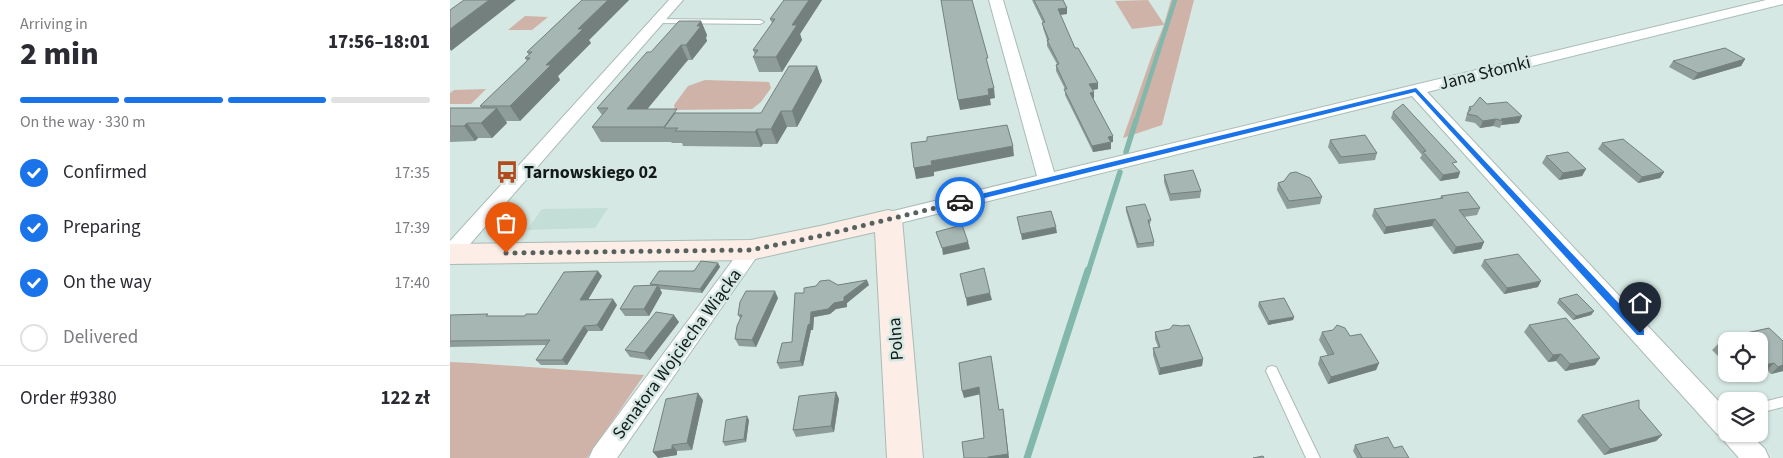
<!DOCTYPE html>
<meta charset="utf-8">
<style>
body{margin:0;font-family:"Source Sans 3",sans-serif;background:#f7f7f7;color:#2b2b33;height:100vh;display:flex;flex-direction:column;font-size:19px;white-space:nowrap}
*{box-sizing:border-box;margin:0}
p{font-size:16px;color:#7c7c81}
.icon{flex:none;width:28px;height:28px;fill:none;stroke:currentColor;stroke-width:2;stroke-linecap:round;stroke-linejoin:round}
.map{position:relative;flex:1;overflow:hidden}
.side{display:flex;flex-direction:column;background:#fff;width:450px}
.side>*{flex:none}
.buttons{position:absolute;left:1268px;top:332px;display:grid;gap:10px}
.buttons a{display:grid;place-items:center;width:50px;height:50px;border-radius:10px;background:#fff;box-shadow:0 1px 4px #0004;font-size:25px}
.pin{position:absolute;display:grid;place-items:center;width:42px;height:42px;color:#fff;margin:-51px -21px;border-radius:50% 50% 50% 0;rotate:-45deg;box-shadow:0 0 5px #0007}
.pin .icon{rotate:45deg}
.courier{position:absolute;display:grid;place-items:center;width:50px;height:50px;margin:-25px;border:4px solid #1a73e8;border-radius:50%;background:#fff;color:#222;box-shadow:0 1px 6px #0007}
.head em{font-style:normal;font-weight:800}
.head div{display:flex;flex-direction:column-reverse}
.head{display:flex;align-items:center;justify-content:space-between;height:85px;padding:0 20px}
h1{font-size:32px;font-weight:800;line-height:38px}
.bar{display:grid;grid-template-columns:repeat(4,1fr);gap:8px 5px;align-content:center;height:60px;padding:0 20px}
.bar i{height:6px;border-radius:4px;background:#e1e1e2}
.bar .current{background:#1a73e8}
.bar p{grid-column:span 4}
.line{display:flex;align-items:center;gap:12px;padding:0 20px;border-top:1px solid #e1e1e2}
.line div{flex:1}
ol{padding:0 20px;list-style:none}
li{display:flex;align-items:center;gap:15px;height:55px}
li p{margin-inline-start:auto}
li .icon{padding:5px;border-radius:50%;background:#1a73e8;color:#fff;stroke-width:4}
li:last-child{color:#7c7c81}
li i{width:28px;height:28px;border:2px solid #e1e1e2;border-radius:50%}
main{display:flex;flex:1;min-height:0}
.map>svg:first-child{display:block}
.built{fill:#c3ded6}
.green{fill:#d0b3a8}
.lines{fill:none;stroke-linecap:round;stroke-linejoin:round}
.stream-far2{stroke:#82b8ab;stroke-width:4.5}
.stream-far1{stroke:#82b8ab;stroke-width:5.5}
.stream{stroke:#82b8ab;stroke-width:7}
.lane-casing{stroke:#aabbb6;stroke-width:2}
.street-casing{stroke:#aabbb6;stroke-width:2}
.secondary-casing{stroke:#aabbb6;stroke-width:2}
.lane{fill:#fff;fill-rule:evenodd}
.street{fill:#fff;fill-rule:evenodd}
.secondary{fill:#fcede7;fill-rule:evenodd}
.wall{fill:#8f9d9a}
.shaded-wall{fill:#74807d}
.building{fill:#a6b7b3;stroke:#74807d}
.route{fill:#1a73e8}
.done{stroke:#57625f;stroke-width:5;stroke-dasharray:0 9}
.labels{text-anchor:middle;dominant-baseline:central;stroke-width:5;stroke-linejoin:round;paint-order:stroke}
.street-label{font-size:18px;fill:#131a18;stroke:#d5e8e3}
.poi-label{font-size:18px;font-weight:bold;fill:#131a18;stroke:#d5e8e3;text-anchor:start}
</style>
<main>
<section class="side">
<div class="head"><div><h1>2 min</h1><p>Arriving in</p></div><em>17:56–18:01</em></div>
<div class="bar"><i class="current"></i><i class="current"></i><i class="current"></i><i></i><p>On the way · 330 m</p></div>
<ol>
<li><svg class="icon" aria-label="check" viewBox="0 0 24 24"><path d="M5 12l5 5 9-10"/></svg>Confirmed<p>17:35</p></li>
<li><svg class="icon" aria-label="check" viewBox="0 0 24 24"><path d="M5 12l5 5 9-10"/></svg>Preparing<p>17:39</p></li>
<li><svg class="icon" aria-label="check" viewBox="0 0 24 24"><path d="M5 12l5 5 9-10"/></svg>On the way<p>17:40</p></li>
<li><i></i>Delivered</li>
</ol>
<div class="line" style="height:65px"><div>Order #9380</div><b>122 zł</b></div>
</section>
<div class="map">
<svg width="1333" height="458" viewBox="0 0 1333 458">
<rect width="100%" height="100%" fill="#d5e8e3"/>
<path class="built" d="M 158,208 L 145,228 L 77,230 L 92,209 Z"/>
<path class="green" d="M 698,0 L 714,24 L 721,0 L 744,0 L 712,125 L 673,138 L 703,52 L 714,25 L 682,29 L 665,1 Z
M 75,16 L 98,17 L 82,30 L 58,30 Z
M 255,80 L 319,82 L 321,88 L 311,102 L 302,109 L 225,110 L 224,105 L 238,86 Z
M 36,89 L 21,104 L 0,104 L 0,93 L 4,90 Z
M 0,362 L 22,363 L 194,375 L 137,458 L 0,458 Z"/>
<g class="lines">
<path class="stream-far2" d="M 686,121 L 725,0"/>
<path class="stream-far1" d="M 676,152 L 686,120
M 638,272 L 670,172"/>
<path class="stream" d="M 577,458 L 638,270"/>
<defs>
<path id="lane" d="M 204,19 L 310,20 L 314,22 L 310,24 L 207,23 L 204,23 Z
M 822,366 L 826,367 L 870,458 L 856,458 L 816,371 L 818,367 Z
M 1333,397 L 1333,407 L 1309,413 L 1309,403 Z"/>
<path id="street" d="M 219,0 L 233,0 L 7,259 L 0,261 L 0,241 Z
M 539,0 L 553,0 L 604,172 L 1316,0 L 1333,0 L 1333,4 L 977,92 L 1276,409 L 1276,434 L 1300,434 L 1315,449 L 1319,458 L 1289,458 L 1275,442 L 1272,436 L 1267,434 L 962,96 L 438,226 L 431,224 L 428,219 L 431,214 L 587,176 Z
M 301,243 L 308,245 L 311,250 L 308,255 L 167,458 L 139,458 L 143,449 L 294,245 Z"/>
<path id="secondary" d="M 438,210 L 448,212 L 452,219 L 473,458 L 437,458 L 425,232 L 301,260 L 0,264 L 0,244 L 301,240 L 370,226 Z"/>
</defs>
<use href="#lane" class="lane-casing"/>
<use href="#street" class="street-casing"/>
<use href="#secondary" class="secondary-casing"/>
<use href="#lane" class="lane"/>
<use href="#street" class="street"/>
<use href="#secondary" class="secondary"/>
</g>
<path class="wall" d="M 132,0 L 179,0 L 139,40 L 141,43 L 108,76 L 110,80 L 70,121 L 56,121 L 57,123 L 42,138 L 28,138 L 25,141 L 0,142 L 0,108 L 31,108 L 30,106 L 77,61 L 75,58 L 79,55 L 77,52 Z
M 334,0 L 372,0 L 350,34 L 352,40 L 332,72 L 309,72 L 303,57 L 305,55 L 303,50 L 322,23 L 320,19 Z
M 582,0 L 613,0 L 617,8 L 617,14 L 610,15 L 625,48 L 648,89 L 643,90 L 644,98 L 643,99 L 663,142 L 661,142 L 661,149 L 643,152 L 615,95 L 615,89 L 606,71 L 606,65 L 607,64 L 597,46 L 597,40 L 593,28 L 593,23 Z
M 251,21 L 257,35 L 256,38 L 257,41 L 242,60 L 238,60 L 232,66 L 197,109 L 229,113 L 311,113 L 367,66 L 372,81 L 347,127 L 337,127 L 327,144 L 313,144 L 311,147 L 233,146 L 232,143 L 222,143 L 221,142 L 151,142 L 142,127 L 152,115 L 147,108 L 201,52 Z
M 1295,59 L 1291,66 L 1243,80 L 1219,67 L 1223,61 Z
M 1037,104 L 1069,123 L 1051,125 L 1050,128 L 1043,126 L 1030,128 L 1025,123 L 1015,121 L 1019,107 Z
M 943,112 L 1005,166 L 1010,172 L 1008,178 L 990,181 L 970,158 L 972,155 L 941,118 Z
M 880,140 L 927,153 L 925,160 L 889,164 L 878,147 Z
M 1152,143 L 1214,172 L 1210,178 L 1188,183 L 1148,149 Z
M 1096,156 L 1136,169 L 1132,176 L 1109,180 L 1092,163 Z
M 714,175 L 751,191 L 750,198 L 720,201 L 714,182 Z
M 834,181 L 872,197 L 870,204 L 837,209 L 827,190 L 828,183 Z
M 991,196 L 1030,208 L 1027,215 L 1014,217 L 1034,242 L 1031,249 L 1003,254 L 982,226 L 934,234 L 922,216 L 924,209 L 990,199 Z
M 676,207 L 701,220 L 700,224 L 699,224 L 704,242 L 704,246 L 687,248 L 676,211 Z
M 1034,260 L 1088,287 L 1054,294 L 1031,266 Z
M 268,263 L 270,267 L 252,293 L 210,289 L 212,293 L 199,316 L 175,316 L 170,309 L 201,286 L 200,284 Z
M 152,276 L 138,299 L 167,305 L 152,331 L 138,331 L 117,365 L 91,365 L 86,360 L 96,345 L 0,347 L 0,315 L 41,316 L 75,316 L 87,314 Z
M 419,285 L 397,303 L 397,307 L 386,309 L 380,314 L 364,317 L 363,330 L 361,330 L 353,366 L 330,369 L 327,363 L 342,342 L 354,293 Z
M 328,298 L 306,347 L 289,346 L 285,339 L 290,318 L 288,315 Z
M 1109,299 L 1144,311 L 1141,315 L 1123,320 L 1107,303 Z
M 809,302 L 844,317 L 843,320 L 818,325 L 808,306 Z
M 229,322 L 200,360 L 180,357 L 175,350 Z
M 1079,325 L 1145,365 L 1115,371 L 1106,361 L 1098,362 L 1074,332 Z
M 1319,328 L 1333,371 L 1321,374 L 1317,370 L 1277,341 L 1283,336 Z
M 705,332 L 753,359 L 752,366 L 709,375 L 703,355 L 703,348 L 708,347 L 705,339 Z
M 872,332 L 900,336 L 929,363 L 926,370 L 878,384 L 868,364 L 870,357 L 878,356 L 869,340 Z
M 1276,342 L 1276,364 L 1262,350 L 1269,343 Z
M 386,392 L 389,399 L 384,432 L 346,437 L 343,430 Z
M 253,400 L 242,450 L 227,451 L 227,455 L 208,458 L 203,452 Z
M 1132,415 L 1212,435 L 1206,441 L 1154,455 L 1127,421 Z
M 299,420 L 296,442 L 275,446 L 273,442 Z
M 905,445 L 959,458 L 907,458 L 903,451 Z"/>
<path class="shaded-wall" d="M 39,0 L 66,0 L 1,51 L 0,49 L 0,29 Z
M 158,0 L 179,0 L 139,40 L 141,43 L 108,76 L 110,80 L 70,121 L 60,106 L 128,29 Z
M 359,0 L 372,0 L 350,34 L 352,40 L 332,72 L 326,57 L 342,25 Z
M 617,8 L 617,14 L 608,15 L 608,9 Z
M 251,21 L 257,35 L 256,38 L 257,41 L 242,60 L 236,45 L 247,26 Z
M 231,45 L 238,60 L 185,124 L 177,109 Z
M 1295,59 L 1291,66 L 1243,80 L 1248,73 Z
M 367,66 L 372,81 L 347,127 L 342,111 Z
M 648,83 L 648,89 L 640,90 L 639,84 Z
M 544,88 L 545,98 L 540,99 L 541,105 L 510,110 L 508,100 L 538,89 Z
M 644,92 L 644,98 L 640,99 L 640,93 Z
M 47,108 L 57,123 L 42,138 L 31,123 Z
M 331,111 L 337,127 L 327,144 L 321,129 Z
M 1072,116 L 1069,123 L 1051,125 L 1053,121 L 1051,119 Z
M 1046,119 L 1043,126 L 1030,128 L 1033,121 Z
M 17,123 L 28,138 L 25,141 L 14,126 Z
M 307,129 L 313,144 L 311,147 L 305,132 Z
M 663,136 L 663,142 L 658,143 L 658,137 Z
M 661,142 L 661,149 L 643,152 L 642,146 Z
M 563,146 L 564,156 L 484,172 L 484,176 L 466,179 L 464,168 L 481,161 Z
M 1136,169 L 1132,176 L 1109,180 L 1113,173 Z
M 1010,172 L 1008,178 L 990,181 L 993,175 Z
M 1214,172 L 1210,178 L 1188,183 L 1192,177 Z
M 985,219 L 982,226 L 934,234 L 936,227 Z
M 606,227 L 607,233 L 572,240 L 571,234 Z
M 518,242 L 520,249 L 493,255 L 492,248 Z
M 1034,242 L 1031,249 L 1003,254 L 1006,247 Z
M 268,263 L 270,267 L 252,293 L 250,289 Z
M 148,271 L 152,276 L 135,305 L 130,300 Z
M 417,280 L 419,285 L 397,303 L 397,307 L 386,309 L 380,314 L 364,317 L 363,330 L 361,330 L 353,366 L 350,361 L 361,312 L 384,303 L 394,297 Z
M 1091,281 L 1088,287 L 1054,294 L 1057,288 Z
M 208,285 L 212,293 L 199,316 L 194,309 Z
M 325,291 L 328,298 L 306,347 L 302,340 Z
M 540,293 L 542,300 L 517,306 L 516,298 Z
M 163,299 L 167,305 L 152,331 L 147,325 Z
M 1144,311 L 1141,315 L 1123,320 L 1126,316 Z
M 224,315 L 229,322 L 200,360 L 194,353 Z
M 844,317 L 843,320 L 818,325 L 819,321 Z
M 134,326 L 138,331 L 117,365 L 112,360 Z
M 1111,354 L 1106,361 L 1098,362 L 1103,355 Z
M 1150,358 L 1145,365 L 1115,371 L 1120,364 Z
M 753,359 L 752,366 L 709,375 L 710,368 Z
M 929,363 L 926,370 L 878,384 L 881,377 Z
M 1324,363 L 1317,370 L 1309,372 L 1309,366 Z
M 1333,365 L 1333,371 L 1321,374 L 1328,367 Z
M 1290,374 L 1299,374 L 1288,376 Z
M 529,387 L 531,394 L 514,398 L 512,391 Z
M 386,392 L 389,399 L 384,432 L 381,426 Z
M 248,393 L 253,400 L 242,450 L 237,443 Z
M 553,409 L 559,458 L 538,458 Z
M 297,416 L 299,420 L 296,442 L 294,439 Z
M 1212,435 L 1206,441 L 1154,455 L 1160,449 Z
M 222,445 L 227,451 L 227,455 L 208,458 L 203,452 Z"/>
<path class="building" d="M 14,0 L 39,0 L 0,29 L 0,10 Z
M 132,0 L 158,0 L 128,29 L 133,29 L 96,65 L 101,65 L 60,106 L 30,106 L 80,58 L 75,58 L 82,52 L 77,52 Z
M 334,0 L 359,0 L 342,25 L 347,25 L 326,57 L 303,57 L 308,50 L 303,50 L 325,19 L 320,19 Z
M 491,0 L 522,0 L 538,58 L 536,58 L 544,88 L 538,89 L 539,95 L 508,100 Z
M 584,0 L 613,0 L 617,8 L 608,9 L 625,48 L 628,48 L 648,83 L 639,84 L 644,92 L 640,93 L 663,136 L 658,137 L 661,142 L 642,146 L 614,89 L 617,89 L 606,65 L 609,64 L 597,40 L 599,40 L 592,23 L 595,22 Z
M 229,21 L 251,21 L 247,26 L 251,26 L 236,45 L 231,45 L 225,52 L 177,109 L 227,109 L 214,127 L 142,127 L 158,108 L 147,108 L 197,52 L 201,52 Z
M 1275,48 L 1295,59 L 1248,73 L 1223,61 Z
M 339,66 L 367,66 L 342,111 L 331,111 L 321,129 L 307,129 L 305,132 L 225,131 L 228,128 L 214,128 L 225,113 L 311,113 Z
M 1030,97 L 1037,104 L 1057,102 L 1072,116 L 1051,119 L 1053,121 L 1046,119 L 1033,121 L 1027,116 L 1017,114 L 1021,109 L 1019,107 L 1023,106 Z
M 953,104 L 1007,162 L 1002,163 L 1010,172 L 993,175 L 973,152 L 976,151 L 943,112 Z
M 0,108 L 47,108 L 31,123 L 17,123 L 14,126 L 0,126 Z
M 557,125 L 563,146 L 481,161 L 482,165 L 464,168 L 461,143 L 477,141 L 477,137 Z
M 915,135 L 927,153 L 891,157 L 880,140 Z
M 1173,139 L 1214,172 L 1192,177 L 1152,143 Z
M 1118,152 L 1136,169 L 1113,173 L 1096,156 Z
M 743,170 L 751,191 L 720,194 L 714,175 Z
M 846,172 L 860,178 L 872,197 L 839,201 L 828,183 L 834,181 L 840,173 Z
M 1018,192 L 1030,208 L 1009,210 L 1034,242 L 1006,247 L 985,219 L 936,227 L 924,209 L 993,198 L 991,196 Z
M 695,204 L 701,220 L 698,220 L 704,242 L 688,244 L 676,207 Z
M 601,211 L 606,227 L 571,234 L 567,217 Z
M 512,225 L 518,242 L 492,248 L 486,232 Z
M 1068,254 L 1091,281 L 1057,288 L 1034,260 Z
M 251,261 L 268,263 L 250,289 L 200,284 L 209,271 L 244,271 Z
M 534,268 L 540,293 L 516,298 L 510,274 Z
M 148,271 L 130,300 L 163,299 L 147,325 L 134,326 L 112,360 L 86,360 L 100,340 L 0,341 L 0,315 L 38,314 L 36,316 L 75,316 L 76,314 L 87,314 L 114,272 Z
M 379,280 L 388,285 L 417,280 L 394,297 L 394,301 L 384,303 L 378,309 L 361,312 L 360,324 L 358,325 L 350,361 L 327,363 L 332,343 L 342,342 L 345,293 L 354,293 L 354,288 L 366,286 L 370,281 Z
M 208,285 L 194,309 L 170,309 L 184,286 Z
M 296,291 L 325,291 L 302,340 L 285,339 L 287,326 L 292,315 L 288,315 L 290,302 Z
M 1127,294 L 1144,311 L 1126,316 L 1109,299 Z
M 834,298 L 844,317 L 819,321 L 809,302 Z
M 206,312 L 224,315 L 194,353 L 175,350 Z
M 1116,318 L 1150,358 L 1120,364 L 1111,354 L 1103,355 L 1079,325 Z
M 723,325 L 732,326 L 739,325 L 753,359 L 710,368 L 703,348 L 710,347 L 705,332 L 720,329 Z
M 887,325 L 895,328 L 900,336 L 911,334 L 929,363 L 881,377 L 870,357 L 884,354 L 872,332 L 883,330 Z
M 1319,328 L 1333,341 L 1333,365 L 1328,367 L 1324,363 L 1309,366 L 1309,341 L 1278,341 L 1286,339 L 1283,336 Z
M 1276,342 L 1276,351 L 1269,343 Z
M 541,356 L 549,410 L 553,409 L 558,454 L 538,457 L 538,458 L 514,458 L 512,442 L 534,438 L 529,387 L 512,391 L 509,363 Z
M 386,392 L 381,426 L 343,430 L 349,396 Z
M 248,393 L 237,443 L 222,445 L 222,449 L 203,452 L 216,399 Z
M 1189,400 L 1189,408 L 1212,435 L 1160,449 L 1132,415 Z
M 297,416 L 294,439 L 273,442 L 276,420 Z
M 938,437 L 944,448 L 952,446 L 959,458 L 912,458 L 905,445 Z
M 813,456 L 814,458 L 803,458 Z"/>
<path class="route" d="M 966,88 L 1194,330 L 1194,335 L 1187,335 L 965,92 L 510,204 L 506,202 L 510,199 Z"/>
<g class="lines">
<path class="done" d="M 56,253 L 301,250 L 370,236 L 510,202"/>
</g>
<defs>
<symbol id="bus-bare" viewBox="-9 -9 18 18"><path d="M-5-6H5V4H4V6H2V4H-2V6H-4V4H-5ZM-3.5-4V0h7V-4ZM-3.5 1.2v1.5H-2V1.2ZM2 1.2v1.5H3.5V1.2Z" fill="#b04b1d" stroke="#d5e8e3" stroke-width="2.5" paint-order="stroke"/></symbol>
</defs>
<g fill-rule="evenodd">
<use href="#bus-bare" x="41" y="156" width="32" height="32"/>
</g>
<g class="labels">
<g class="street-label">
<text transform="translate(1035 73) rotate(-14)">Jana Słomki</text>
<text transform="translate(446 339) rotate(-94)">Polna</text>
<text transform="translate(227 354) rotate(-54)">Senatora Wojciecha Wiącka</text>
</g>
<g class="poi-label">
<text x="74" y="172">Tarnowskiego 02</text>
</g>
</g>
</svg>
<div class="buttons">
<a><svg class="icon" aria-label="locate" viewBox="0 0 24 24"><circle cx="12" cy="12" r="6"/><path d="M12 2v4M12 18v4M2 12h4M18 12h4"/></svg></a>
<a><svg class="icon" aria-label="layers" viewBox="0 0 24 24"><path d="M12 4l9 5-9 5-9-5zM3 14l9 5 9-5"/></svg></a>
</div>
<div class="pin" style="left:56px;top:253px;background:#ea580c"><svg class="icon" aria-label="bag" viewBox="0 0 24 24"><path d="M5 8h14l-1 12H6zM9 8a3 3 0 0 1 6 0"/></svg></div>
<div class="pin" style="left:1190px;top:333px;background:#1f2937"><svg class="icon" aria-label="home" viewBox="0 0 24 24"><path d="M3 11l9-7 9 7M6 9v11h12V9"/></svg></div>
<div class="courier" style="left:510px;top:202px"><svg class="icon" aria-label="car" viewBox="0 0 24 24"><path d="M5 17H2v-5l4-1 3-4h7l3 4 3 1v5h-3M9 17h6M6 11h13"/><circle cx="7" cy="17" r="2"/><circle cx="17" cy="17" r="2"/></svg></div>
</div>
</main>
